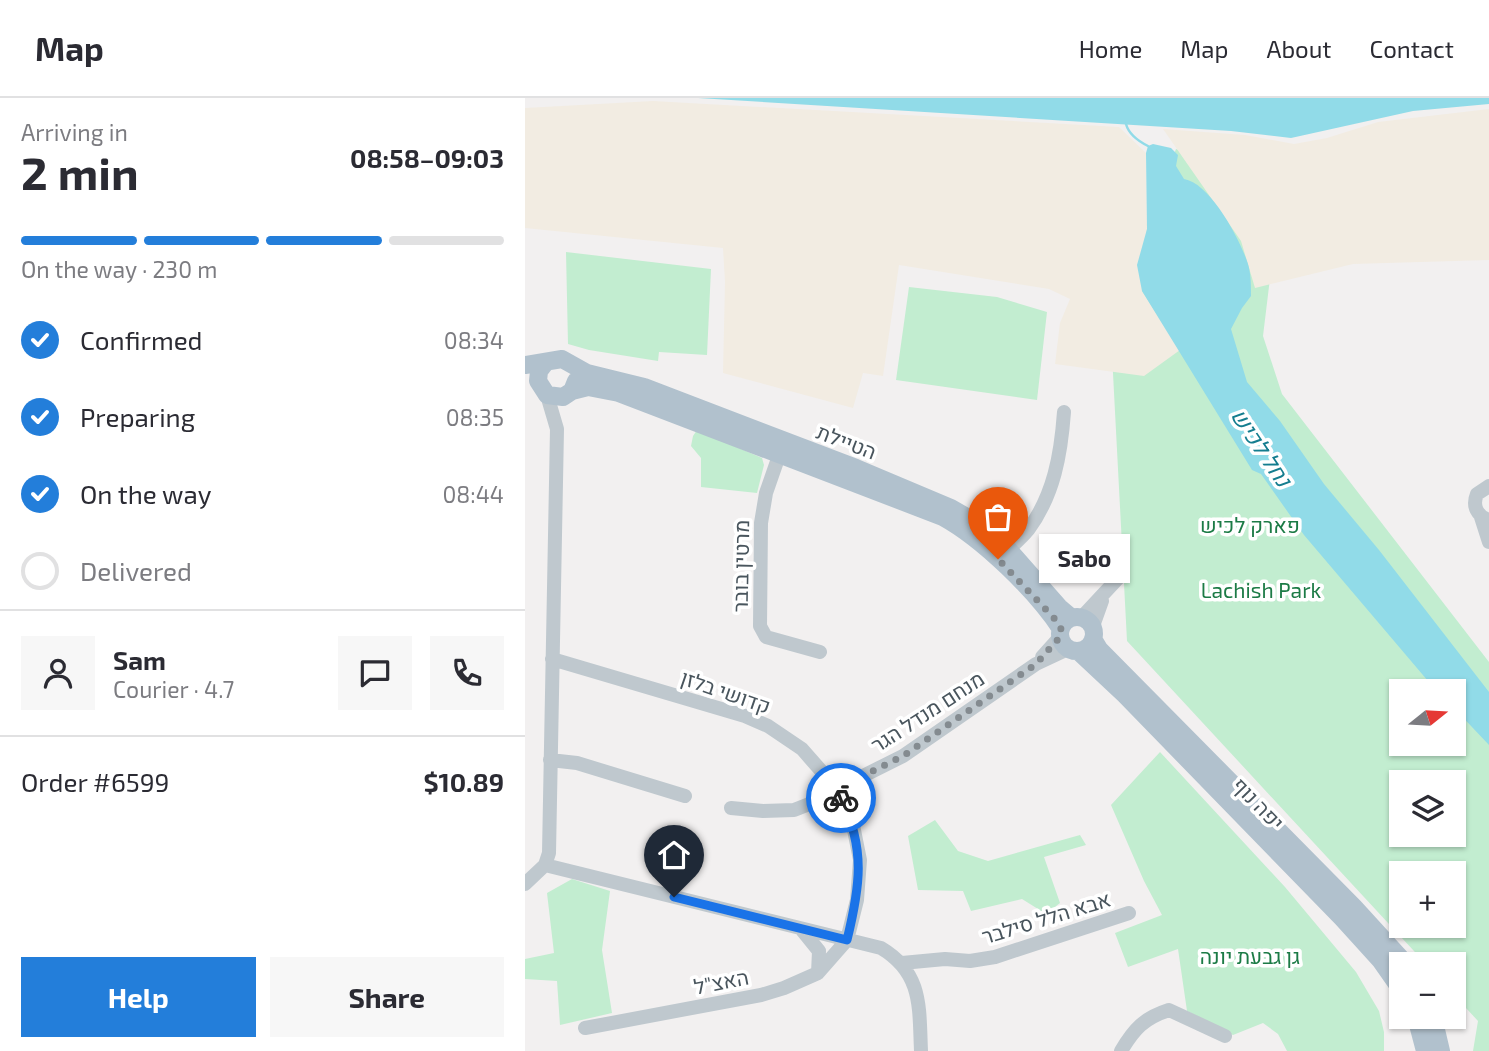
<!DOCTYPE html>
<meta charset="utf-8">
<style>
body{margin:0;font-family:"Exo 2",Heebo,sans-serif;background:#f7f7f7;color:#2b2b33;height:100vh;display:flex;flex-direction:column;font-size:26px;white-space:nowrap}
*{box-sizing:border-box;margin:0}
p{font-size:23px;color:#7c7c81}
.icon{flex:none;width:38px;height:38px;fill:none;stroke:currentColor;stroke-width:2;stroke-linecap:round;stroke-linejoin:round}
.map{position:relative;flex:1;overflow:hidden}
.details{display:flex;flex-direction:column;background:#fff;width:525px}
.details>*{flex:none}
.needle{width:46px;rotate:72deg}
.fabs{position:absolute;left:864px;top:581px;display:grid;gap:14px}
.fabs a{display:grid;place-items:center;width:77px;height:77px;border-radius:0px;background:#fff;box-shadow:0 2px 5px #0004;font-size:35px}
.pin{position:absolute;display:grid;place-items:center;width:60px;height:60px;color:#fff;margin:-72px -30px;border-radius:50% 50% 50% 0;rotate:-45deg;box-shadow:0 0 7px #0007}
.pin .icon{rotate:45deg}
.courier{position:absolute;display:grid;place-items:center;width:70px;height:70px;margin:-35px;border:5px solid #1a73e8;border-radius:50%;background:#fff;color:#222;box-shadow:0 2px 9px #0007}
.bubble{position:absolute;height:49px;border-radius:0px;background:#fff;box-shadow:0 2px 5px #0004;font-size:23px;font-weight:700;line-height:49px;text-align:center}
.headline em{font-style:normal;font-weight:700}
.headline div{display:flex;flex-direction:column-reverse}
.headline{display:flex;align-items:center;justify-content:space-between;height:119px;padding:0 21px}
h1{font-size:46px;font-weight:700;line-height:52px}
.bar{display:grid;grid-template-columns:repeat(4,1fr);gap:10px 7px;align-content:center;height:84px;padding:0 21px}
.bar i{height:9px;border-radius:5px;background:#e1e1e2}
.bar .selected{background:#237eda}
.bar p{grid-column:span 4}
.line{display:flex;align-items:center;gap:18px;padding:0 21px;border-top:2px solid #e1e1e2}
.line div{flex:1}
.round{display:grid;place-items:center;flex:none;width:74px;height:74px;border-radius:0px;background:#f7f7f7}
ol{padding:0 21px;list-style:none}
li{display:flex;align-items:center;gap:21px;height:77px}
li p{margin-inline-start:auto}
li .icon{padding:7px;border-radius:50%;background:#237eda;color:#fff;stroke-width:4}
li:last-child{color:#7c7c81}
li i{width:38px;height:38px;border:4px solid #e1e1e2;border-radius:50%}
.cta{display:flex;gap:14px;margin-top:auto;padding:14px 21px}
.cta a{flex:1;height:80px;border-radius:0px;background:#237eda;color:#fff;font-size:28px;font-weight:700;line-height:80px;text-align:center}
.cta a+a{background:#f7f7f7;color:#2b2b33}
header{display:flex;align-items:center;gap:42px;box-sizing:border-box;height:98px;padding:0 35px;background:#fff;border-bottom:2px solid #e1e1e2}
header strong{font-size:33px}
nav{display:flex;gap:38px;margin-inline-start:auto;font-size:24px}
main{display:flex;flex:1;min-height:0}
.map>svg:first-child{display:block}
.green{fill:#c2edd0;fill-rule:evenodd}
.sand{fill:#f2ece2}
.water{fill:#91dbe8}
.lines{fill:none;stroke-linecap:round;stroke-linejoin:round}
.stream{stroke:#91dbe8;stroke-width:2.5}
.minor{stroke:#bfc8ce;stroke-width:14}
.major{stroke:#b1c1cd;stroke-width:18}
.done{stroke:#848b90;stroke-width:7;stroke-dasharray:0 12.6}
.route{stroke:#1a73e8;stroke-width:9}
.labels{text-anchor:middle;dominant-baseline:central;stroke-width:7;stroke-linejoin:round;paint-order:stroke}
.street-label{font-size:21px;fill:#49555d;stroke:#fff}
.park-label{font-size:21px;fill:#1c7b46;stroke:#fff}
.water-label{font-size:23px;font-style:italic;fill:#147d8f;stroke:#fff}
</style>
<header>
<strong>Map</strong>
<nav><a>Home</a><a>Map</a><a>About</a><a>Contact</a></nav>
</header>
<main>
<section class="details">
<div class="headline"><div><h1>2 min</h1><p>Arriving in</p></div><em>08:58–09:03</em></div>
<div class="bar"><i class="selected"></i><i class="selected"></i><i class="selected"></i><i></i><p>On the way · 230 m</p></div>
<ol>
<li><svg class="icon" aria-label="check" viewBox="0 0 24 24"><path d="M5 12l5 5 9-10"/></svg>Confirmed<p>08:34</p></li>
<li><svg class="icon" aria-label="check" viewBox="0 0 24 24"><path d="M5 12l5 5 9-10"/></svg>Preparing<p>08:35</p></li>
<li><svg class="icon" aria-label="check" viewBox="0 0 24 24"><path d="M5 12l5 5 9-10"/></svg>On the way<p>08:44</p></li>
<li><i></i>Delivered</li>
</ol>
<div class="line" style="height:126px"><a class="round"><svg class="icon" aria-label="person" viewBox="0 0 24 24"><circle cx="12" cy="8" r="4"/><path d="M4 21q1-7 8-7t8 7"/></svg></a><div><b>Sam</b><p>Courier · 4.7</p></div><a class="round"><svg class="icon" aria-label="chat" viewBox="0 0 24 24"><path d="M4 5h16v11H9l-5 4z"/></svg></a><a class="round"><svg class="icon" aria-label="phone" viewBox="0 0 24 24"><path d="M5 4h4l2 5-3 2q2 4 5 5l2-3 5 2v4C11 20 4 13 5 4z"/></svg></a></div>
<div class="line" style="height:91px"><div>Order #6599</div><b>$10.89</b></div>
<div class="cta"><a>Help</a><a>Share</a></div>
</section>
<div class="map">
<svg width="964" height="953" viewBox="0 0 964 953">
<rect width="100%" height="100%" fill="#f2f0f0"/>
<path class="green" d="M 651,51 L 757,81 L 738,238 L 757,296 L 964,564 L 964,953 L 948,953 L 953,923 L 929,897 L 929,866 L 901,866 L 602,543 L 585,218 ZM 877,593 L 929,593 L 929,646 L 877,646 ZM 877,684 L 929,684 L 929,737 L 877,737 ZM 877,775 L 929,775 L 929,828 L 877,828 Z
M 41,154 L 186,171 L 182,257 L 134,254 L 133,263 L 64,252 L 43,246 Z
M 384,189 L 472,199 L 522,214 L 512,302 L 371,282 Z
M 172,332 L 237,360 L 239,367 L 232,395 L 176,389 L 176,360 L 166,348 L 168,338 Z
M 635,654 L 760,789 L 831,874 L 854,913 L 859,934 L 859,953 L 762,953 L 753,936 L 738,925 L 708,937 L 662,913 L 653,851 L 603,869 L 590,835 L 637,817 L 619,783 L 586,707 Z
M 410,722 L 433,753 L 463,763 L 555,737 L 561,747 L 519,759 L 535,805 L 521,816 L 497,801 L 446,813 L 438,793 L 393,792 L 383,738 Z
M 47,781 L 85,793 L 77,852 L 87,915 L 35,927 L 32,883 L 0,881 L 0,861 L 29,855 L 22,795 Z"/>
<path class="sand" d="M 128,3 L 594,29 L 621,55 L 622,131 L 617,193 L 655,252 L 619,278 L 530,266 L 535,225 L 545,201 L 524,191 L 374,167 L 358,278 L 338,275 L 328,310 L 198,275 L 200,184 L 198,150 L 0,130 L 0,10 Z
M 964,11 L 964,162 L 828,166 L 730,190 L 716,143 L 638,31 L 720,37 L 769,46 L 802,40 L 853,24 Z"/>
<path class="water" d="M 173,0 L 964,0 L 964,6 L 888,13 L 766,40 L 706,33 Z
M 628,46 L 646,50 L 653,57 L 651,68 L 659,81 C 685,85 715,141 723,166 C 726,176 726,187 726,198 L 717,210 L 706,231 L 722,284 L 755,323 L 799,386 L 854,452 L 964,594 L 964,647 L 929,610 L 929,593 L 913,593 L 903,583 L 779,437 L 736,376 L 727,372 L 617,193 L 612,167 L 622,131 L 621,55 L 623,48 Z"/>
<g class="lines">
<path class="stream" d="M 601,26 C 604,37 613,43 623,48"/>
<path class="minor" d="M 257,349 L 241,395 L 236,425 L 235,528 L 241,539 L 295,554
M 964,388 L 952,396 C 947,408 952,418 964,422
M 956,419 L 964,444
M 476,459 C 484,450 495,442 503,432 C 529,397 536,356 539,314
M 556,520 L 597,476
M 567,531 L 577,503
M 517,559 L 535,539
M 27,561 L 220,618 L 243,628 L 277,651 L 312,691 L 328,727 L 335,762 L 332,802 L 322,842 L 293,875 L 259,890 L 236,897 L 60,930
M 25,662 L 52,665 L 160,698
M 206,710 L 238,713 L 269,712 L 297,701 L 312,691 L 378,658 L 511,566 L 543,551
M 20,767 L 356,850 C 398,875 394,910 396,953
M 0,786 L 20,767 L 24,755 L 32,331 L 22,297
M 277,832 L 294,853 L 293,875
M 377,865 L 420,861 L 445,863 L 470,859 L 604,815
M 596,953 C 609,931 619,920 644,912 L 700,938"/>
<path class="major" d="M 21,264 L 14,273 L 13,283 L 22,297 L 38,299 L 47,293 L 51,283
M 0,267 L 37,261 L 62,275 L 119,289 L 331,370 L 426,410 L 452,425 L 483,451 L 534,509 L 547,520
M 47,293 L 63,289 L 94,295 L 418,419 C 458,441 511,493 536,531
M535 536a17 17 0 1 1 34 0a17 17 0 1 1-34 0Z
M 568,541 L 574,551 L 829,809 L 881,866
M 553,553 L 600,597 L 817,820 L 856,863 L 877,893
M 891,919 L 900,953
M 908,919 L 916,953"/>
</g>
<g class="lines">
<path class="done" d="M 316,700 L 312,691 L 378,658 L 511,566 L 535,539 L 536,531 L 529,520 L 473,461"/>
<path class="route" d="M 149,799 L 322,842 C 335,789 341,751 316,700"/>
</g>
<g class="labels">
<g class="street-label">
<text transform="translate(322 343) rotate(21)">הטיילת</text>
<text transform="translate(215 468) rotate(-89)">מרטין בובר</text>
<text transform="translate(201 593) rotate(19)">קדושי בלזן</text>
<text transform="translate(402 613) rotate(-33)">מנחם מנדל הגר</text>
<text transform="translate(734 705) rotate(46)">יפה נוף</text>
<text transform="translate(521 819) rotate(-17)">אבא הלל סילבר</text>
<text transform="translate(196 883) rotate(-11)">האצ"ל</text>
</g>
<g class="park-label">
<text x="725" y="426">פארק לכיש</text>
<text x="736" y="491">Lachish Park</text>
<text x="725" y="857">גן גבעת יונה</text>
</g>
<g class="water-label">
<text transform="translate(737 349) rotate(56)">נחל לכיש</text>
</g>
</g>
</svg>
<div class="fabs">
<a><svg class="needle" viewBox="-14 -14 28 28"><path d="M0-13l5 13h-10z" fill="#e53935"/><path d="M0 13l5-13h-10z" fill="#7c7c81"/></svg></a>
<a><svg class="icon" aria-label="layers" viewBox="0 0 24 24"><path d="M12 4l9 5-9 5-9-5zM3 14l9 5 9-5"/></svg></a>
<a>+</a>
<a>−</a>
</div>
<div class="pin" style="left:473px;top:461px;background:#ea580c"><svg class="icon" aria-label="bag" viewBox="0 0 24 24"><path d="M5 8h14l-1 12H6zM9 8a3 3 0 0 1 6 0"/></svg></div>
<div class="pin" style="left:149px;top:799px;background:#1f2937"><svg class="icon" aria-label="home" viewBox="0 0 24 24"><path d="M3 11l9-7 9 7M6 9v11h12V9"/></svg></div>
<div class="courier" style="left:316px;top:700px"><svg class="icon" aria-label="bike" viewBox="0 0 24 24"><circle cx="6" cy="16" r="4"/><circle cx="18" cy="16" r="4"/><path d="M6 16l4-8h5l3 8M10 8l3 8H6M13 5h3"/></svg></div>
<div class="bubble" style="left:514px;top:436px;width:91px">Sabo</div>
</div>
</main>
